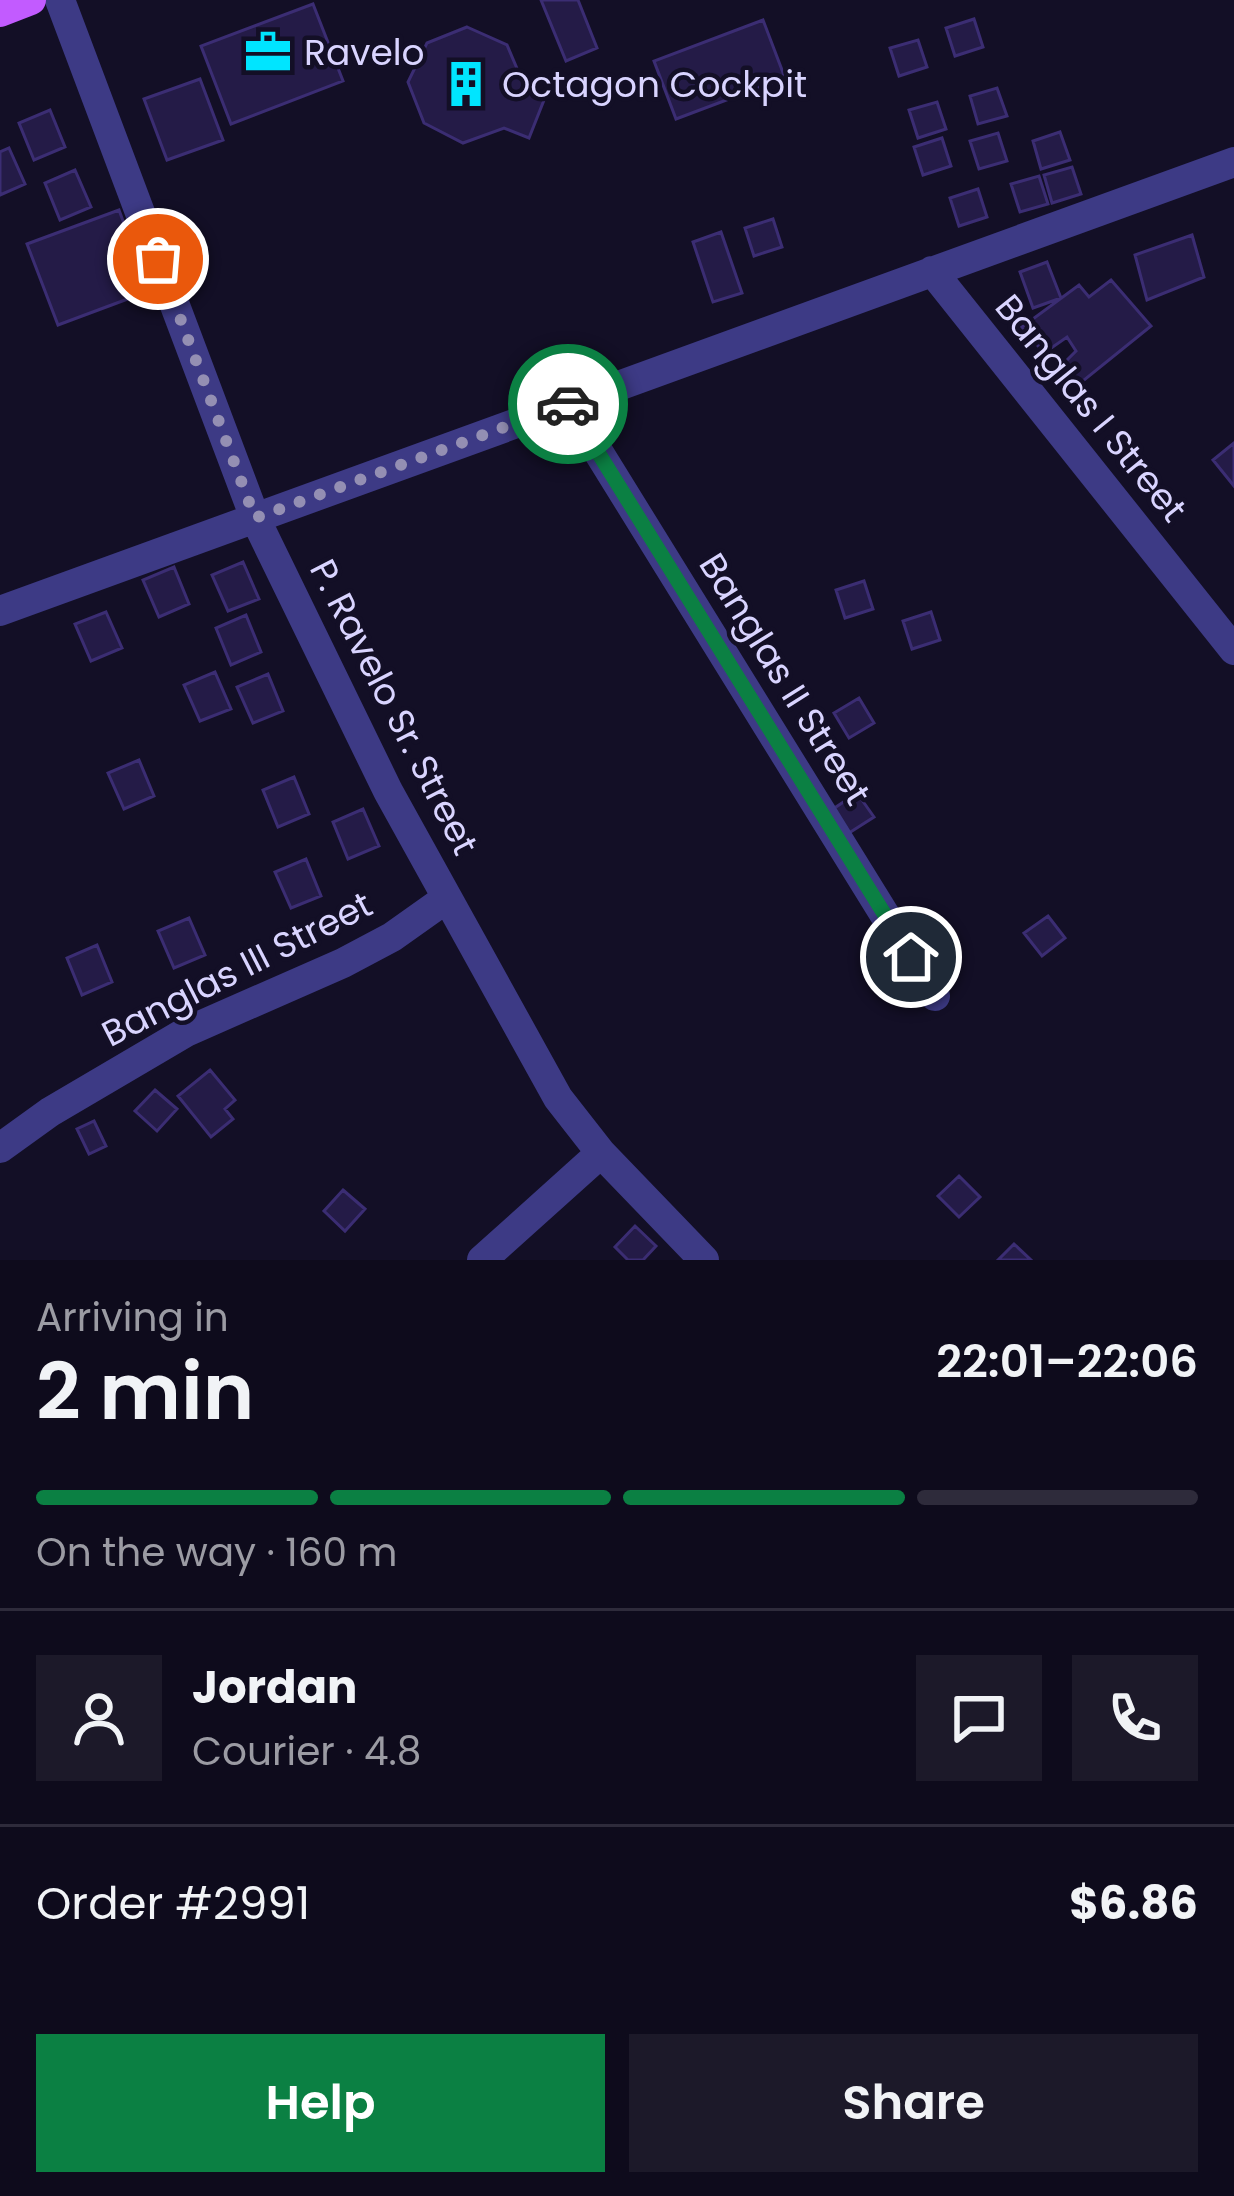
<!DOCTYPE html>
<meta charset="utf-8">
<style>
body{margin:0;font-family:Poppins,sans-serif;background:#1c1929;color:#f1f3f6;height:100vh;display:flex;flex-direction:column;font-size:45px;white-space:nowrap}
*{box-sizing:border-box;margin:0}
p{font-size:39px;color:#9b9ba3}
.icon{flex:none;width:66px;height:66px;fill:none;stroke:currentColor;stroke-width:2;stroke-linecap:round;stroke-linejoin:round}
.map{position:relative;height:1260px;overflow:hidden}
.details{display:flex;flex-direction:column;background:#0e0b1c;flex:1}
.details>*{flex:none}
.pin{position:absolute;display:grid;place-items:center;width:102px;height:102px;color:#fff;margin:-51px;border:6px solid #fff;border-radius:50%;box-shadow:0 3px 12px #0007}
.courier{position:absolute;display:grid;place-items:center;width:120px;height:120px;margin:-60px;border:9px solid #0b8043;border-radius:50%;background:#fff;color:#222;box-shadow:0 3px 15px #0007}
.head em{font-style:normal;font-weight:600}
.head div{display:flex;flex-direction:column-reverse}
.head{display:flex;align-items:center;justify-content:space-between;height:204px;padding:0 36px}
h1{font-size:78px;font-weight:600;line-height:90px}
.bar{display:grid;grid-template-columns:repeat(4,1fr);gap:18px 12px;align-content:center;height:144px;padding:0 36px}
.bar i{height:15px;border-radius:9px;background:#2e2b3b}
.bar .current{background:#0b8043}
.bar p{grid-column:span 4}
.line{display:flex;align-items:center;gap:30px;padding:0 36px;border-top:3px solid #2e2b3b}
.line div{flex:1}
.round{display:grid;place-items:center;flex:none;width:126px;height:126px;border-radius:0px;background:#1c1929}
.button{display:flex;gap:24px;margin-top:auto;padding:24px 36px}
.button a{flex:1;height:138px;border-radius:0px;background:#0b8043;color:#fff;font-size:48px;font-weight:600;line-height:138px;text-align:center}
.button a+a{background:#1c1929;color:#f1f3f6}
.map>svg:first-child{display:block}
.building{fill:#241b47;stroke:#3b2d73;stroke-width:3}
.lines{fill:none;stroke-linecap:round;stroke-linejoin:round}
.minor{stroke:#3d3a85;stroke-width:30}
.major{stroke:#c25bff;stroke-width:30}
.done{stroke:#948fb3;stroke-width:12;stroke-dasharray:0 21.6}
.route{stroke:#0b8043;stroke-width:15}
.labels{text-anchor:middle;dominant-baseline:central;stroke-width:9;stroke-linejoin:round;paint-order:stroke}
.poi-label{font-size:36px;fill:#d9d4ff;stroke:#130f26;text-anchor:start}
.street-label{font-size:36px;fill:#d9d4ff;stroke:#130f26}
</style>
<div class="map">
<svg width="1234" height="1260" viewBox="0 0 1234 1260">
<rect width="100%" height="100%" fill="#130f26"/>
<path class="building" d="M 541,0 L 578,0 L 597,48 L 566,61 Z
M 313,4 L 343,81 L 231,124 L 201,46 Z
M 974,19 L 983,47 L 955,56 L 946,28 Z
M 763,20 L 785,78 L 676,119 L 654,61 Z
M 467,27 L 507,45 L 524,85 L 546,95 L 529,138 L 504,128 L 463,143 L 424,123 L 408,82 L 427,43 Z
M 918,40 L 927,67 L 899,76 L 890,48 Z
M 200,79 L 223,140 L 167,160 L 144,99 Z
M 997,88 L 1007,116 L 978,124 L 970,96 Z
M 937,102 L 946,129 L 918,138 L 909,110 Z
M 50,110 L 65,147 L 34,160 L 19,123 Z
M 1060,132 L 1070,160 L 1041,169 L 1033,141 Z
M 998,133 L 1007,161 L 979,169 L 970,141 Z
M 942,138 L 951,166 L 923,175 L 914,147 Z
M 9,148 L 25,184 L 0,195 L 0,152 Z
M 1072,167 L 1081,194 L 1052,203 L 1044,175 Z
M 75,170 L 91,207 L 60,220 L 45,183 Z
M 1039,176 L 1048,204 L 1020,212 L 1011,184 Z
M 978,189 L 987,217 L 959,226 L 950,198 Z
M 119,210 L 149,291 L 58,325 L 27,244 Z
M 773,219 L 782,247 L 754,256 L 745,228 Z
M 721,232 L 742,293 L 713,302 L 693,242 Z
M 1192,235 L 1204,277 L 1147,300 L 1135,255 Z
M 1047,262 L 1061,298 L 1033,308 L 1020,272 Z
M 1111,280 L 1151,326 L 1078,385 L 1062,365 L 1076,351 L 1067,337 L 1044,353 L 1022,327 L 1079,285 L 1089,297 Z
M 1234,443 L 1234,486 L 1213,460 Z
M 243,562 L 259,599 L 228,611 L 212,575 Z
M 174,567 L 189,604 L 159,617 L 143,580 Z
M 864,581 L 873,609 L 845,618 L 836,590 Z
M 106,612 L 122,648 L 91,661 L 75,624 Z
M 931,612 L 940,640 L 912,649 L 903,621 Z
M 246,615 L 261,652 L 231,665 L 216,628 Z
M 215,672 L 231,709 L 200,721 L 184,685 Z
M 268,674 L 283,711 L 253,723 L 237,687 Z
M 859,698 L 874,723 L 849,738 L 834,713 Z
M 139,760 L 154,796 L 124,809 L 108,773 Z
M 294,777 L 309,814 L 278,827 L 263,790 Z
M 857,793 L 874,817 L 849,833 L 833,809 Z
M 363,809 L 379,846 L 348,859 L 333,822 Z
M 306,859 L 321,896 L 291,908 L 275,872 Z
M 1048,916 L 1065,938 L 1042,956 L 1024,933 Z
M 189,918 L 205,955 L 174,968 L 158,931 Z
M 97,945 L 112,982 L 82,995 L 67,958 Z
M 210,1070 L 235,1100 L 225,1109 L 233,1119 L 211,1137 L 178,1096 Z
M 155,1090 L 177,1109 L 157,1131 L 135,1111 Z
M 94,1121 L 106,1146 L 89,1154 L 77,1129 Z
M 959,1176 L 980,1197 L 959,1217 L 938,1196 Z
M 343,1190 L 365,1209 L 345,1231 L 324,1211 Z
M 635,1226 L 656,1246 L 643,1260 L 628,1260 L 615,1247 Z
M 1014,1244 L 1031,1260 L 998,1260 Z"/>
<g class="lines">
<path class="minor" d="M 60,0 L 255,518 L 388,791 L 558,1098 L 601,1153 L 704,1260
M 932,271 L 1234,650
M 568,403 L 935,996
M 0,611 L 1234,162
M 0,1148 L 50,1112 L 186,1032 L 343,963 L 392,937 L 447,898
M 482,1260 L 601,1153"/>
<path class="major" d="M 0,12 L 31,0"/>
</g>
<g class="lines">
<path class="done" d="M 158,259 L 255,518 L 568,404"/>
<path class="route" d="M 568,404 L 911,957"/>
</g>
<defs>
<symbol id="office-bare" viewBox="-9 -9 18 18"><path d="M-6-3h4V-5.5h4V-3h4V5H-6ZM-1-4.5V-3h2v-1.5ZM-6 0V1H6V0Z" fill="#00e5ff" stroke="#130f26" stroke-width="2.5" paint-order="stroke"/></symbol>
<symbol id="building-bare" viewBox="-9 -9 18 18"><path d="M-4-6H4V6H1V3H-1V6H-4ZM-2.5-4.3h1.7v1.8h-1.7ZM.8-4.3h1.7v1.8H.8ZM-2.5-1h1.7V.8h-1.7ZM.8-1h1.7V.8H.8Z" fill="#00e5ff" stroke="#130f26" stroke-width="2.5" paint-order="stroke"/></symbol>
</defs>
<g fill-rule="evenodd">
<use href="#office-bare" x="235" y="19" width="66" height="66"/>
<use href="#building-bare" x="433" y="51" width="66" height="66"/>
</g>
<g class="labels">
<g class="poi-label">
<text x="304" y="52">Ravelo</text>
<text x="502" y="84">Octagon Cockpit</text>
</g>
<g class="street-label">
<text transform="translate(1091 408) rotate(51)">Banglas I Street</text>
<text transform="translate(785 679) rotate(58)">Banglas II Street</text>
<text transform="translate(394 707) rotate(63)">P. Ravelo Sr. Street</text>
<text transform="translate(237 969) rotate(-27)">Banglas III Street</text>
</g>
</g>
</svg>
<div class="pin" style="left:158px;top:259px;background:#ea580c"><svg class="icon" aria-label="bag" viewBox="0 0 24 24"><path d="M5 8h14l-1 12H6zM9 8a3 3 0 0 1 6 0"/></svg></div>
<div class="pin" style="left:911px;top:957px;background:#1f2937"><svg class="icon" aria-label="home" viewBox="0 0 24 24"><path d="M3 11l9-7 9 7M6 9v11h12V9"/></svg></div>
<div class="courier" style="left:568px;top:404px"><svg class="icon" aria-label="car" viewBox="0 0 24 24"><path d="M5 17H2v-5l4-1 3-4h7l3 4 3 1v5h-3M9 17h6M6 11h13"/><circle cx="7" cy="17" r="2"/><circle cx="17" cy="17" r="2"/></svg></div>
</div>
<section class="details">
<div class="head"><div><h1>2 min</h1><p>Arriving in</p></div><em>22:01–22:06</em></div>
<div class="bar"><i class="current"></i><i class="current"></i><i class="current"></i><i></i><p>On the way · 160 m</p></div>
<div class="line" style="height:216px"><a class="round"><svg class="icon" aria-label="person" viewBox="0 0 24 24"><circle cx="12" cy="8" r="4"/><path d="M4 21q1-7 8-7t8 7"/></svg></a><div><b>Jordan</b><p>Courier · 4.8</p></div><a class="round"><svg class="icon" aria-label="chat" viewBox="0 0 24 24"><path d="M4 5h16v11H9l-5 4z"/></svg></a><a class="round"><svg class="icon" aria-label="phone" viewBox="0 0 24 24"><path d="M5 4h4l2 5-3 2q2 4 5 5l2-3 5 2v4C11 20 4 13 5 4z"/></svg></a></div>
<div class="line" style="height:156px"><div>Order #2991</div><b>$6.86</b></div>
<div class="button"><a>Help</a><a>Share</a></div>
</section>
